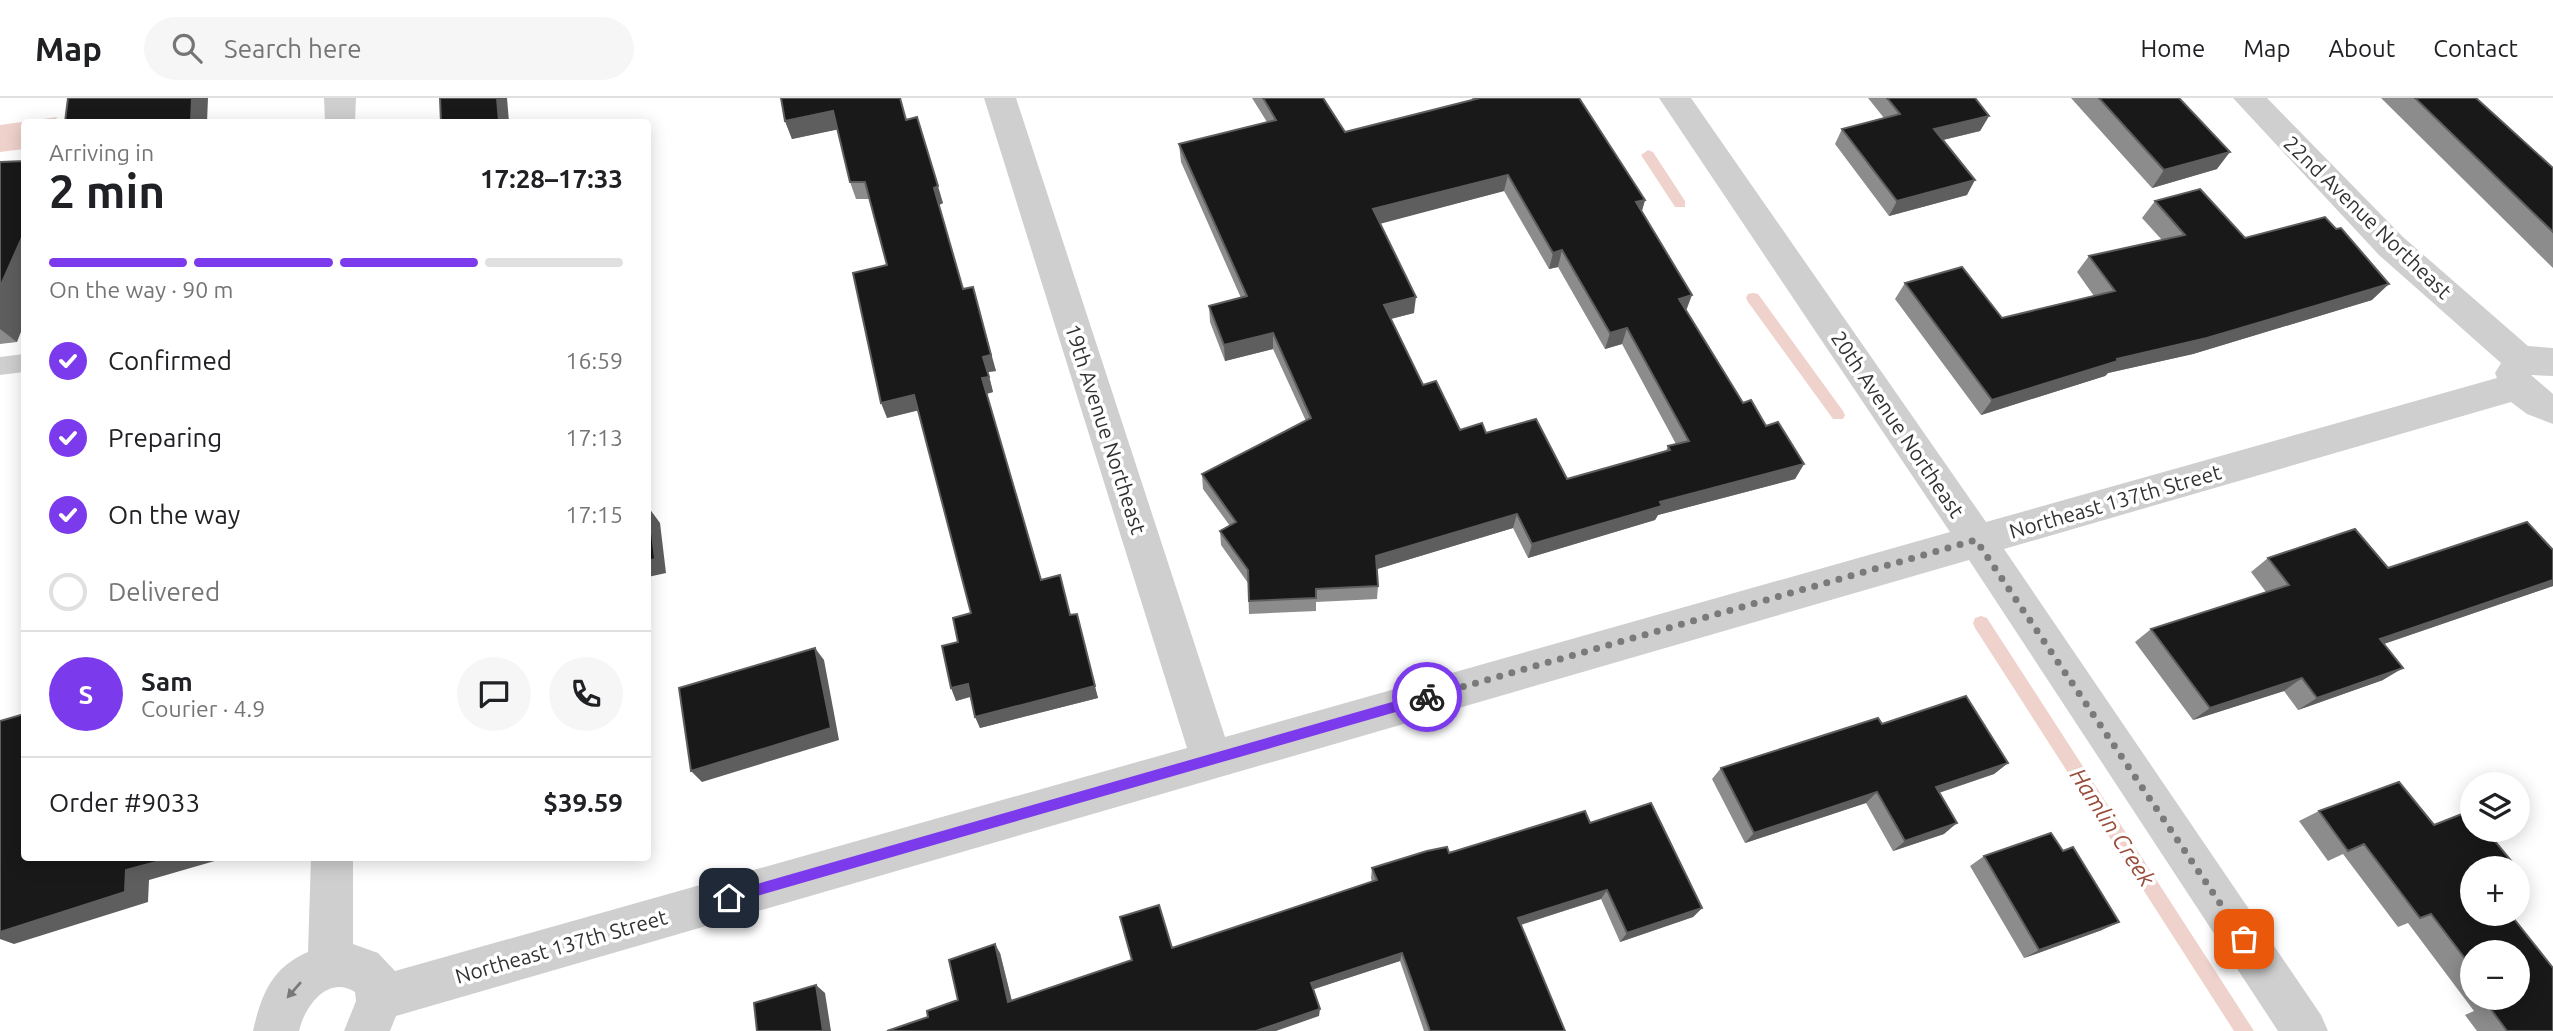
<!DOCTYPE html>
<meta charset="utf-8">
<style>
body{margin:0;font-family:Ubuntu,sans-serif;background:#f6f6f6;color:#202124;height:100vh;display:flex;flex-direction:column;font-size:26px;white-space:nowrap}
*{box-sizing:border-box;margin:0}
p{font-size:23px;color:#757577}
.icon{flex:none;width:38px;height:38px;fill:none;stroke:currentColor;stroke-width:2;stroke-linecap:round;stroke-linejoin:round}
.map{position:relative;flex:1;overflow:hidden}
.panel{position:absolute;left:21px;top:21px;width:630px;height:742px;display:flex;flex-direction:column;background:#fff;border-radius:7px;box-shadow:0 4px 18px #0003}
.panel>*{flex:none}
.buttons{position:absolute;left:2460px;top:674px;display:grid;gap:14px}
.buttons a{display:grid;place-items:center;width:70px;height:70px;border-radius:50%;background:#fff;box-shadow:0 4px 18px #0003;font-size:35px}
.pin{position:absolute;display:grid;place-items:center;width:60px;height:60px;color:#fff;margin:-30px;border-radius:14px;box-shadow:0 4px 10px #0006}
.courier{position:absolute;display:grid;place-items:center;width:70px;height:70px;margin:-35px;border:5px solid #7c3aed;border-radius:50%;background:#fff;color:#222;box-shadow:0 2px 9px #0007}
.head em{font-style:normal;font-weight:600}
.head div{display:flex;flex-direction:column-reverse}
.head{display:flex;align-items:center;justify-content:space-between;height:119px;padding:0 28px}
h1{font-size:46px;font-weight:600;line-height:52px}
.bar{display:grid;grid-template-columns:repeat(4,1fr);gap:10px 7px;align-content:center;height:84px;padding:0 28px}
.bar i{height:9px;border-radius:5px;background:#e0e0e0}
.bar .selected{background:#7c3aed}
.bar p{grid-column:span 4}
.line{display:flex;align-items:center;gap:18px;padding:0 28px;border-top:2px solid #e0e0e0}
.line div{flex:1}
.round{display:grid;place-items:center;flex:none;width:74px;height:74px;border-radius:37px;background:#f6f6f6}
ol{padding:0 28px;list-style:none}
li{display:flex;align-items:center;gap:21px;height:77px}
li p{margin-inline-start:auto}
li .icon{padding:7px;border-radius:50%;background:#7c3aed;color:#fff;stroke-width:4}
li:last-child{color:#757577}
li i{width:38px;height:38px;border:4px solid #e0e0e0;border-radius:50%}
header{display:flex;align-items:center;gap:42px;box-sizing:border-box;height:98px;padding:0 35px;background:#fff;border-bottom:2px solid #e0e0e0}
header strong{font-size:33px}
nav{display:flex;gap:38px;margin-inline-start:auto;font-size:24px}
.search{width:490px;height:63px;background:#f6f6f6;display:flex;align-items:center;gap:18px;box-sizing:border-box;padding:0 24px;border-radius:38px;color:#757577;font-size:26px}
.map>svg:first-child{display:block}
.water{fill:#efd2cc}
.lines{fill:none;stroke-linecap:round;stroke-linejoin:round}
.stream{fill:#efd2cc;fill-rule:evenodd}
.service{fill:#cfcfcf;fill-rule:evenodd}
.minor{fill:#cfcfcf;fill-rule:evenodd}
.wall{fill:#8c8c8c;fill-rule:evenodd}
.shaded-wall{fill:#5e5e5e}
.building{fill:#191919;stroke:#5e5e5e;stroke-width:2;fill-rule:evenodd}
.oneway{fill:#797979}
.route{fill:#7c3aed}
.done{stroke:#7a7a7a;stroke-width:7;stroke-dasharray:0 12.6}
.labels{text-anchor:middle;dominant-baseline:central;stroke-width:7;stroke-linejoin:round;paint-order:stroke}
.street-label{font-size:21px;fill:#323232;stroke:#fff}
.water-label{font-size:23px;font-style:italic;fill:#994d3a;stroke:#fff}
</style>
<header>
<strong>Map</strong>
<div class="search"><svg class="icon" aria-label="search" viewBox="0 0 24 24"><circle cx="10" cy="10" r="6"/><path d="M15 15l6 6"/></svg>Search here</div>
<nav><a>Home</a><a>Map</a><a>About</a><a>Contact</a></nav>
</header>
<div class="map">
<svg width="2553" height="933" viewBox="0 0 2553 933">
<rect width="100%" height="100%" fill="#fff"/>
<path class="water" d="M 57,19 L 55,24 L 24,24 L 24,51 L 0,54 L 0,27 Z"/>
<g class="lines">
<path class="stream" d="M 1648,52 L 1653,54 L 1685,103 L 1685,109 L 1675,109 L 1643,60 L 1641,57 Z
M 1753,195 L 1758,196 L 1843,313 L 1845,317 L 1843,321 L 1833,321 L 1748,204 L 1746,200 L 1748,196 Z
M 1981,518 L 1987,520 L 2254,933 L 2234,933 L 1975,530 L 1973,525 L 1975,520 Z"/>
<path class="service" d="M 24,256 L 24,274 L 0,277 L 0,259 Z"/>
<path class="minor" d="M 324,0 L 356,0 L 355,24 L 325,24 Z
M 984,0 L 1016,0 L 1225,639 L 1950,434 L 1659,0 L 1691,0 L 1986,424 L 2497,280 L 2495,275 L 2501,265 L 2379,157 L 2233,0 L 2267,0 L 2403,139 L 2528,248 L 2553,250 L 2553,278 L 2531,277 L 2553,296 L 2553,326 L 2527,316 L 2511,304 L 2004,451 L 2321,917 L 2328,933 L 2278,933 L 1969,462 L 396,918 L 390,933 L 344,933 L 356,903 L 355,894 C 327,876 304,910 299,933 L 253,933 C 261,897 272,869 308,854 L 311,760 L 353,760 L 353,846 L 378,855 L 395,873 L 1187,650 Z"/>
</g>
<path class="wall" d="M 1252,0 L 1323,0 L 1345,34 L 1473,2 L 1472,0 L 1579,0 L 1645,102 L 1642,113 L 1686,213 L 1743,305 L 1804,366 L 1795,381 L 1658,417 L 1655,422 L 1528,460 L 1513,430 L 1377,471 L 1378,488 L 1377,501 L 1316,504 L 1316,513 L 1249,516 L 1248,485 L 1221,447 L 1220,433 L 1230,428 L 1203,391 L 1202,376 L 1306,323 L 1273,251 L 1225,263 L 1210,224 L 1209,208 L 1241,200 L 1181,64 L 1179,46 L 1267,24 ZM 1504,93 L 1549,171 L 1558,169 L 1605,251 L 1622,246 L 1676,346 L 1668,348 L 1666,353 L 1567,381 L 1486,335 L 1460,332 L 1423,287 L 1391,221 L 1414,215 L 1380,125 Z
M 1868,0 L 1975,0 L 1989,18 L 1980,33 L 1943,42 L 1967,97 L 1889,118 L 1835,46 L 1842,31 L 1884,20 Z
M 2071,0 L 2179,0 L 2217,71 L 2152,90 Z
M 2381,0 L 2476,0 L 2553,70 L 2553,170 Z
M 906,21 L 943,105 L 939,107 L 963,191 L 996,273 L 988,274 L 993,294 L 986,296 L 1041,482 L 1071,517 L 1098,600 L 980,630 L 970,599 L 956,603 L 958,544 L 971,515 L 918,312 L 887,320 L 887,167 L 870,101 L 856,101 L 850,84 L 838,31 L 792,41 L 785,23 Z
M 0,64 L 17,244 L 0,246 Z
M 2155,103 L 2245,140 L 2372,202 L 2193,256 L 2108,275 L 2105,278 L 1981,317 L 1895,201 L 1905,185 L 2002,220 L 2094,198 L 2077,174 L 2089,158 L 2162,142 L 2142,120 Z
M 2268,460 L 2388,470 L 2553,488 L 2384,546 L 2383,582 L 2298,612 L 2284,593 L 2193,622 L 2135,544 L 2151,531 L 2266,494 L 2251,474 Z
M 1882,626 L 2008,665 L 1994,676 L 1939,695 L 1944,736 L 1893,753 L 1866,705 L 1745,745 L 1712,681 L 1721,670 Z
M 2319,713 L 2434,727 L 2473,770 L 2553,933 L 2477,933 L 2465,917 L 2474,913 L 2408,825 L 2398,829 L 2343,756 L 2328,763 L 2299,723 ZM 2473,854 L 2518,900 L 2473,900 Z
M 1590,725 L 1702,810 L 1693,819 L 1620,844 L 1601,801 L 1521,827 L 1565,933 L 1424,933 L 1400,863 L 1314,891 L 1319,918 L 928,919 L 958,902 L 1000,855 L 1012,903 L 1372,784 L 1371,780 L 1372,770 Z
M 1984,758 L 2102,832 L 2024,860 L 1970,768 Z"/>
<path class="shaded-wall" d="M 192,0 L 208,0 L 207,24 L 184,24 Z
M 497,0 L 507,0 L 509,24 L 499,24 Z
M 833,13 L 840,31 L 792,41 L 785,23 Z
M 1989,18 L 1980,33 L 1926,46 L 1934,31 Z
M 2230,54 L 2217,71 L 2152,90 L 2164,72 Z
M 1508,77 L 1504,93 L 1372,128 L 1373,111 Z
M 1975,82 L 1967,97 L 1889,118 L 1897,103 Z
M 938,88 L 943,105 L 939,107 L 934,90 Z
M 1645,102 L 1640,119 L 1636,104 Z
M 24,135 L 24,226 L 17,244 L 0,231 L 0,189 Z
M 1562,152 L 1558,169 L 1549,171 L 1553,155 Z
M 2389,186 L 2372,202 L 2193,256 L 2108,275 L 2105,278 L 1981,317 L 1992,302 L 2117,261 Z
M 973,189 L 996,273 L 988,274 L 993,294 L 986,296 L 982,280 L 983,259 Z
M 1692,197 L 1686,213 L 1679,201 Z
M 1416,199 L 1414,215 L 1382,223 L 1384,207 Z
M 1627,230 L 1622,246 L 1605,251 L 1610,235 Z
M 1273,235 L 1273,251 L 1225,263 L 1224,247 Z
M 914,297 L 920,312 L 887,320 L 881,305 Z
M 1804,366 L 1795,381 L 1658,417 L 1655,422 L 1528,460 L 1532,446 L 1660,404 Z
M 649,410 L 660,425 L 666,475 L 648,479 Z
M 1517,416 L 1513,430 L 1374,472 L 1376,458 Z
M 2553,482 L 2553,488 L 2360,554 L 2380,541 Z
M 1077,516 L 1098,600 L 980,630 L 975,619 Z
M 815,550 L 824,562 L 839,642 L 702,684 L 691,673 Z
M 2403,570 L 2383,582 L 2298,612 L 2317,600 Z
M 2302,580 L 2284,593 L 2193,622 L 2210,610 Z
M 968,586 L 973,598 L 956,603 L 951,590 Z
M 2008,665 L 1994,676 L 1923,700 L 1936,689 Z
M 1877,694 L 1866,705 L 1745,745 L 1754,735 Z
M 1957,725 L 1944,736 L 1893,753 L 1905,743 Z
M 171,760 L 225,760 L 149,782 L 148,804 L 14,846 L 0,841 L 0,834 L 126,772 Z
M 1607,792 L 1601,801 L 1513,829 L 1518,820 Z
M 1702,810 L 1693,819 L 1620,844 L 1627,835 Z
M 2119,824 L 2102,832 L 2024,860 L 2039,852 Z
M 995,846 L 1000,855 L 1014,912 L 1008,904 Z
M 1402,855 L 1400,863 L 1311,892 L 1311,885 Z
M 816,887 L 825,895 L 831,933 L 823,933 Z
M 1320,911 L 1319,918 L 1276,933 L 1256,933 Z"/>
<path class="building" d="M 68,0 L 192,0 L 191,23 L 184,24 L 65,24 Z
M 440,0 L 497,0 L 499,24 L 441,24 Z
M 781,0 L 900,0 L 906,22 L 917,19 L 938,88 L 934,90 L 963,191 L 973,189 L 991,257 L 983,259 L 989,279 L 982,280 L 1041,482 L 1060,477 L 1070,517 L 1077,516 L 1095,588 L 975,619 L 968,586 L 951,590 L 942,548 L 958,544 L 953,520 L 971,515 L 914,297 L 881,305 L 853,175 L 887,167 L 865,84 L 850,84 L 833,13 L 785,23 Z
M 1263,0 L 1323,0 L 1345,34 L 1480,0 L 1579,0 L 1645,102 L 1636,104 L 1692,197 L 1679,201 L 1743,305 L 1751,302 L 1766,328 L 1778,324 L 1804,366 L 1660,404 L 1662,408 L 1532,446 L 1517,416 L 1376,458 L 1378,488 L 1316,491 L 1316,500 L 1249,503 L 1248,472 L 1220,433 L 1236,424 L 1202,376 L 1311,320 L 1273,235 L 1224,247 L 1209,208 L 1247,198 L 1179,46 L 1276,22 ZM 1508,77 L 1553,155 L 1562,152 L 1610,235 L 1627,230 L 1689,343 L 1668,348 L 1670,352 L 1567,381 L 1536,321 L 1486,335 L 1482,325 L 1460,332 L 1436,283 L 1423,287 L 1384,207 L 1416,199 L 1373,111 Z
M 1887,0 L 1975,0 L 1989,18 L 1934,31 L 1975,82 L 1897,103 L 1842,31 L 1900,16 Z
M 2099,0 L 2179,0 L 2230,54 L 2164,72 Z
M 2415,0 L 2476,0 L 2553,70 L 2553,134 Z
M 24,63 L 24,135 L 0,189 L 0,64 Z
M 2200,91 L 2245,140 L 2325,119 L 2336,131 L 2341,130 L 2389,186 L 2207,240 L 2117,261 L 2118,263 L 1992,302 L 1905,185 L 1962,169 L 2002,220 L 2115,193 L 2089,158 L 2185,137 L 2155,103 Z
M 649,410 L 655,461 L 648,463 L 648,411 Z
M 2527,424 L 2553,452 L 2553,482 L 2380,541 L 2403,570 L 2317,600 L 2302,580 L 2210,610 L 2151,531 L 2289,487 L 2268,460 L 2355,431 L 2388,470 Z
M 815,550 L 831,630 L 691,673 L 679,590 Z
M 1966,598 L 2008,665 L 1936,689 L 1957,725 L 1905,743 L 1877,694 L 1754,735 L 1721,670 L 1878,620 L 1882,626 Z
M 24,616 L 24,760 L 171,760 L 126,772 L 125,794 L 0,834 L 0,623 Z
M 2399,684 L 2434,727 L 2467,714 L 2473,722 L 2473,732 L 2480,732 L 2486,738 L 2490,737 L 2517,770 L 2473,770 L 2473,816 L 2510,816 L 2553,870 L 2553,933 L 2507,933 L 2490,910 L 2499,905 L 2494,900 L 2518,900 L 2518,854 L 2473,854 L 2473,871 L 2431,816 L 2420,820 L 2364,746 L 2348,753 L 2319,713 Z
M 1651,705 L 1702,810 L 1627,835 L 1607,792 L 1518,820 L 1565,933 L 1430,933 L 1402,855 L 1311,885 L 1320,911 L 1256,933 L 887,933 L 928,919 L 927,913 L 958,902 L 949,862 L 995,846 L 1008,904 L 1132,862 L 1120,819 L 1159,807 L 1172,850 L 1377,782 L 1372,770 L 1427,753 L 1447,749 L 1449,755 L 1585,713 L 1590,725 Z
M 2051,735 L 2063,753 L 2073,749 L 2119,824 L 2039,852 L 1984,758 Z
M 2518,772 L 2524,779 L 2518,781 Z
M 816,887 L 823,933 L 757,933 L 754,905 Z"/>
<defs><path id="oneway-solid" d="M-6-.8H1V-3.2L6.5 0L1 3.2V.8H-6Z" transform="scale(1.75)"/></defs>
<use class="oneway" href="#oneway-solid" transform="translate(294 892) rotate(131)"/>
<path class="route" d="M 1427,594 L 1433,599 L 1427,605 L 729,806 L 722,800 L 729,794 Z"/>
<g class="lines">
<path class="done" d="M 1427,599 L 1976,442 L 2244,841"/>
</g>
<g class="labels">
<g class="street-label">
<text transform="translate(2368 119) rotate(44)">22nd Avenue Northeast</text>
<text transform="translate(1898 326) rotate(56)">20th Avenue Northeast</text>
<text transform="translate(1106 331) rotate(72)">19th Avenue Northeast</text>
<text transform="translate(2115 403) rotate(-16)">Northeast 137th Street</text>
<text transform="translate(561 848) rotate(-16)">Northeast 137th Street</text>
</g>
<g class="water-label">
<text transform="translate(2113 729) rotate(57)">Hamlin Creek</text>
</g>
</g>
</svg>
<div class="buttons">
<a><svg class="icon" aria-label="layers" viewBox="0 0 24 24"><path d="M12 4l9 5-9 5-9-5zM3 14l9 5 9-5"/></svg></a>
<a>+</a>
<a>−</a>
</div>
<div class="pin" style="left:2244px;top:841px;background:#ea580c"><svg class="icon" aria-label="bag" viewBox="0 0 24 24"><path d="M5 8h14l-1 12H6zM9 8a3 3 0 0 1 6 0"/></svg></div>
<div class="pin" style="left:729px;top:800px;background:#1f2937"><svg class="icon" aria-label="home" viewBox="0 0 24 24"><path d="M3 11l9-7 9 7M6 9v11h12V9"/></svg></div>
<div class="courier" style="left:1427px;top:599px"><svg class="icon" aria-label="bike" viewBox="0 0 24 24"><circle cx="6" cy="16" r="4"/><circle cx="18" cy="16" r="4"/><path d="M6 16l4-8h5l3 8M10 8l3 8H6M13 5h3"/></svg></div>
<section class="panel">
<div class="head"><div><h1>2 min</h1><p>Arriving in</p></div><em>17:28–17:33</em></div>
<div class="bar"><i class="selected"></i><i class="selected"></i><i class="selected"></i><i></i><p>On the way · 90 m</p></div>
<ol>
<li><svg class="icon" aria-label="check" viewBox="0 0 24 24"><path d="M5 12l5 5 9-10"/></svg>Confirmed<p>16:59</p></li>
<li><svg class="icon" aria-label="check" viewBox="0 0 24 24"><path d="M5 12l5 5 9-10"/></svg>Preparing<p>17:13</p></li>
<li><svg class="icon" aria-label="check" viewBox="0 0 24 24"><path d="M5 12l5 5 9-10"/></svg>On the way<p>17:15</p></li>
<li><i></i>Delivered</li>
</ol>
<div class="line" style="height:126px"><b class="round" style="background:#7c3aed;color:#fff">S</b><div><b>Sam</b><p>Courier · 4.9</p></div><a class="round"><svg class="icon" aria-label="chat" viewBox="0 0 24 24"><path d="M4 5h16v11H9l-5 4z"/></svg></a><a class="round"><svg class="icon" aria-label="phone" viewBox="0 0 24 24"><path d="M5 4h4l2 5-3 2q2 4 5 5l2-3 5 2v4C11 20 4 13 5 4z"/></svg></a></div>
<div class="line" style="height:91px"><div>Order #9033</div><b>$39.59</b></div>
</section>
</div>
